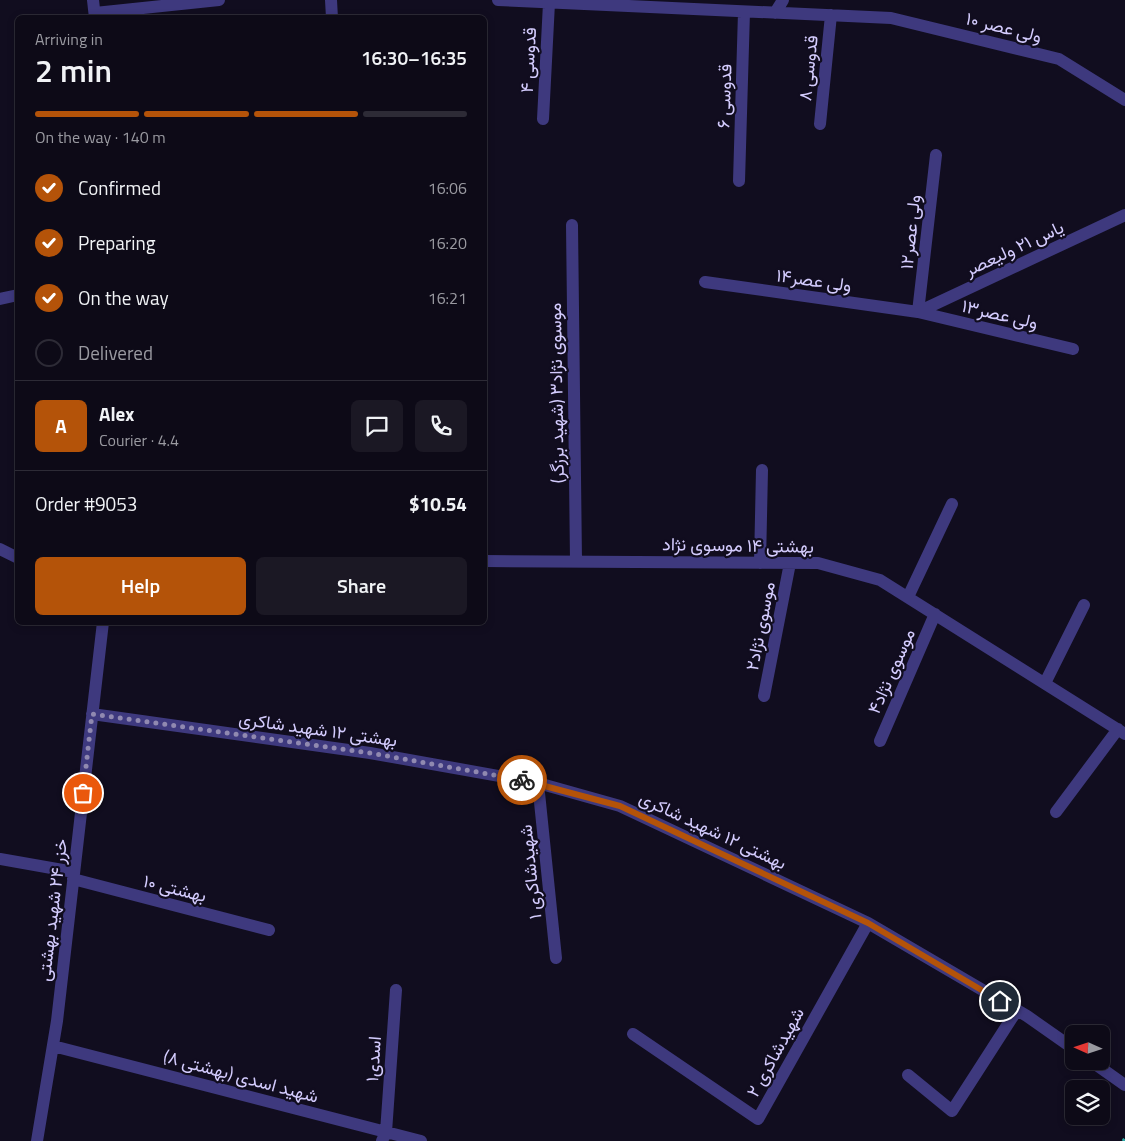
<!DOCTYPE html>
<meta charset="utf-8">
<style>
body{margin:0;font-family:"Titillium Web",Vazirmatn,sans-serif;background:#1b1824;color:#f1f3f6;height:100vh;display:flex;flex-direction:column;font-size:19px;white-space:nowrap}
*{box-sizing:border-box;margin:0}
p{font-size:16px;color:#9a9aa1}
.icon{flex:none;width:28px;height:28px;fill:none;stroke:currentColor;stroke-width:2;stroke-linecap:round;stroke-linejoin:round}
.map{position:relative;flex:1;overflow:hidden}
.details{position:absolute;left:15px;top:15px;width:472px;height:610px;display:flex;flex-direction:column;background:#0d0a17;border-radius:8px;box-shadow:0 2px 8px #0003,0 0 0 1px #2d2b36}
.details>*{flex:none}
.needle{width:32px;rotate:273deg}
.fabs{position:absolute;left:1065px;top:1025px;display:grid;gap:10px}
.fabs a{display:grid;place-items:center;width:45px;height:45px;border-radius:8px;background:#0d0a17;box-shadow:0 2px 8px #0003,0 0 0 1px #2d2b36;font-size:25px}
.pin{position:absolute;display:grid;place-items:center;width:42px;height:42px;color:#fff;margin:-21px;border:2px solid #fff;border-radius:50%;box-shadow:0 1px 5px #0007}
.courier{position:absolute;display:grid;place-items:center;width:50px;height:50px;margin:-25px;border:4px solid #b45309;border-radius:50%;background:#fff;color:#222;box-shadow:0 1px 6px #0007}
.summary em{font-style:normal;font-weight:600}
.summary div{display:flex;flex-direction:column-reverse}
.summary{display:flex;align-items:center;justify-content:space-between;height:85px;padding:0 20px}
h1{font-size:32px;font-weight:600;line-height:38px}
.bar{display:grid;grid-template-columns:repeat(4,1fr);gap:8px 5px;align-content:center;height:60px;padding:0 20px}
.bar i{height:6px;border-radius:4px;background:#2d2b36}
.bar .current{background:#b45309}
.bar p{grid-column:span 4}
.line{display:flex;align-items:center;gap:12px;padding:0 20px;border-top:1px solid #2d2b36}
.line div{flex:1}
.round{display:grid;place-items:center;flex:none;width:52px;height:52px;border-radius:8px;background:#1b1824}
ol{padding:0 20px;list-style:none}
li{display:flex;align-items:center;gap:15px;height:55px}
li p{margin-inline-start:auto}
li .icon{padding:5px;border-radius:50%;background:#b45309;color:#fff;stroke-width:4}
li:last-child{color:#9a9aa1}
li i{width:28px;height:28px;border:2px solid #2d2b36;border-radius:50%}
.button{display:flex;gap:10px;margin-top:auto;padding:10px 20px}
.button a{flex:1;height:58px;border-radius:8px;background:#b45309;color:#fff;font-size:20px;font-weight:600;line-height:58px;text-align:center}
.button a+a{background:#1b1824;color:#f1f3f6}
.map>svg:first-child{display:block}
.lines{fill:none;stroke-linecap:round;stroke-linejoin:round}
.path{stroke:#30afab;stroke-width:3;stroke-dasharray:2.5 4;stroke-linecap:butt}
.minor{stroke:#3e397e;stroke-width:12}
.done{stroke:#9089b0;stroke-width:5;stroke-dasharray:0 9}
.route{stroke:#b45309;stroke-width:6}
.labels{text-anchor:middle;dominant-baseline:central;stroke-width:4.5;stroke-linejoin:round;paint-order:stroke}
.street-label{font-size:18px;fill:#d4ccfe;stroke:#110d1f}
</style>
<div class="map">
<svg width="1125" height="1141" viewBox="0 0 1125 1141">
<rect width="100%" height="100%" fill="#110d1f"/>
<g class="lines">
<path class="path" d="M 1123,1141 L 1125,1138"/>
<path class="minor" d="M 93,0 L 95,18
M 331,0 L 332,18
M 498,0 L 891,18 L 1059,59 L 1125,100
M 95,13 L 219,0
M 775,13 L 783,0
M 543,119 L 549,3
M 820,124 L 831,15
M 739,181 L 744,12
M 572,225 L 576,561
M 705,282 L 918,312 L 1073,349
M 0,299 L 18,295
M 918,312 L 1125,215
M 918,312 L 936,155
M 0,549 L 18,558
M 485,561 L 818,563 L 880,580 L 1125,734
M 760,563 L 762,470
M 908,597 L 952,504
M 1045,683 L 1084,605
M 764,696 L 790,563
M 92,714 L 370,753 L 538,783 L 620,806 L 868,923 L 1027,1016 L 1074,1049
M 880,741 L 935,614
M 538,783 L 556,958
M 1056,812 L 1118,729
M 0,859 L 74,872
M 73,879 L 269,930
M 633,1034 L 758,1119 L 868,923
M 53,1046 L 421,1141
M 1091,1061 L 1125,1085
M 908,1075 L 952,1111 L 1017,1010
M 37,1141 L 57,1021 L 103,622
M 382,1141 L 386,1132 L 396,990"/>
</g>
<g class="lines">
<path class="done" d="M 83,793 L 92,714 L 370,753 L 522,780"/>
<path class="route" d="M 522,780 L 620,806 L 868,923 L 1000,1001"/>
</g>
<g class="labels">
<g class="street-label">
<text transform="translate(1004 27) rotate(14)">ولی عصر ۱۰</text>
<text transform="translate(528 60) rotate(-87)">قدوسی ۴</text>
<text transform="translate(808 68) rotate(-84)">قدوسی ۸</text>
<text transform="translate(724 96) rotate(-88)">قدوسی ۶</text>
<text transform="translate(910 232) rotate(-84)">ولی عصر۱۲</text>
<text transform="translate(1014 248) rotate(-25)">یاس ۲۱ ولیعصر</text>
<text transform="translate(814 280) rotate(8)">ولی عصر۱۴</text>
<text transform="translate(1000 314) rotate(13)">ولی عصر۱۳</text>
<text transform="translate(556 393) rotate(-91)">موسوی نژاد۳ (شهید برزگر)</text>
<text transform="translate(738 545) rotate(1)">بهشتی ۱۴ موسوی نژاد</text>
<text transform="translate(760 626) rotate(-79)">موسوی نژاد۲</text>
<text transform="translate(891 671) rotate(-66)">موسوی نژاد۴</text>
<text transform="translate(318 729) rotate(8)">بهشتی ۱۲ شهید شاکری</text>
<text transform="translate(713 830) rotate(25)">بهشتی ۱۲ شهید شاکری</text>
<text transform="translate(530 872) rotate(-96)">شهیدشاکری ۱</text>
<text transform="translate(175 888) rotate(14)">بهشتی ۱۰</text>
<text transform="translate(52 910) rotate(-83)">خزر ۲۴ شهید بهشتی</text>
<text transform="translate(775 1052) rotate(-61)">شهیدشاکری ۲</text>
<text transform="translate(373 1059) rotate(-86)">اسدی۱</text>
<text transform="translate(241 1076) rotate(15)">شهید اسدی (بهشتی ۸)</text>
</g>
</g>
</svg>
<div class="fabs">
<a><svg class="needle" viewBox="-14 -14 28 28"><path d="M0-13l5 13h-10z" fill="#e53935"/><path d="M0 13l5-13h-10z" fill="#9a9aa1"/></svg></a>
<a><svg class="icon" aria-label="layers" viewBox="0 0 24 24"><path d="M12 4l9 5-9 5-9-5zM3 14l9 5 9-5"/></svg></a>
</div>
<div class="pin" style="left:83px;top:793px;background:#ea580c"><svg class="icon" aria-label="bag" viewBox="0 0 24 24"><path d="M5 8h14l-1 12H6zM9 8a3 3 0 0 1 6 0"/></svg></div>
<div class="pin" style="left:1000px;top:1001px;background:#1f2937"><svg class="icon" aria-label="home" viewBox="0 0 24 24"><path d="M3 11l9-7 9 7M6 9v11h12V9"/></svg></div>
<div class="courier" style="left:522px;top:780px"><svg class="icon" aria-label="bike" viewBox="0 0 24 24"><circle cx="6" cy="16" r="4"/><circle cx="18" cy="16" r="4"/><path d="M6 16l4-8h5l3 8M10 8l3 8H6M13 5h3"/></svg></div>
<section class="details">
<div class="summary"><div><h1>2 min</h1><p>Arriving in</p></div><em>16:30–16:35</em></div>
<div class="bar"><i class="current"></i><i class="current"></i><i class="current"></i><i></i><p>On the way · 140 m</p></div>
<ol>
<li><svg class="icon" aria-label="check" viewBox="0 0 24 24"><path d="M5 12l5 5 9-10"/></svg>Confirmed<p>16:06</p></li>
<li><svg class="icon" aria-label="check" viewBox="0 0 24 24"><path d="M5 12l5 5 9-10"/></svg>Preparing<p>16:20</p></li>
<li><svg class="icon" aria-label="check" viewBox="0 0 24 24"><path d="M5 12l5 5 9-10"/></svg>On the way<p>16:21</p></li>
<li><i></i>Delivered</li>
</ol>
<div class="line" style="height:90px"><b class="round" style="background:#b45309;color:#fff">A</b><div><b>Alex</b><p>Courier · 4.4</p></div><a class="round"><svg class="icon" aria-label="chat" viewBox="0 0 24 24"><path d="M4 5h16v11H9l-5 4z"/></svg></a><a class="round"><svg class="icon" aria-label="phone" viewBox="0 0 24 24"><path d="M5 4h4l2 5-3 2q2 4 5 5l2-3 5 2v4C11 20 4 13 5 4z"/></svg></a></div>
<div class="line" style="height:65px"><div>Order #9053</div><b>$10.54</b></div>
<div class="button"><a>Help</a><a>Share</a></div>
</section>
</div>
